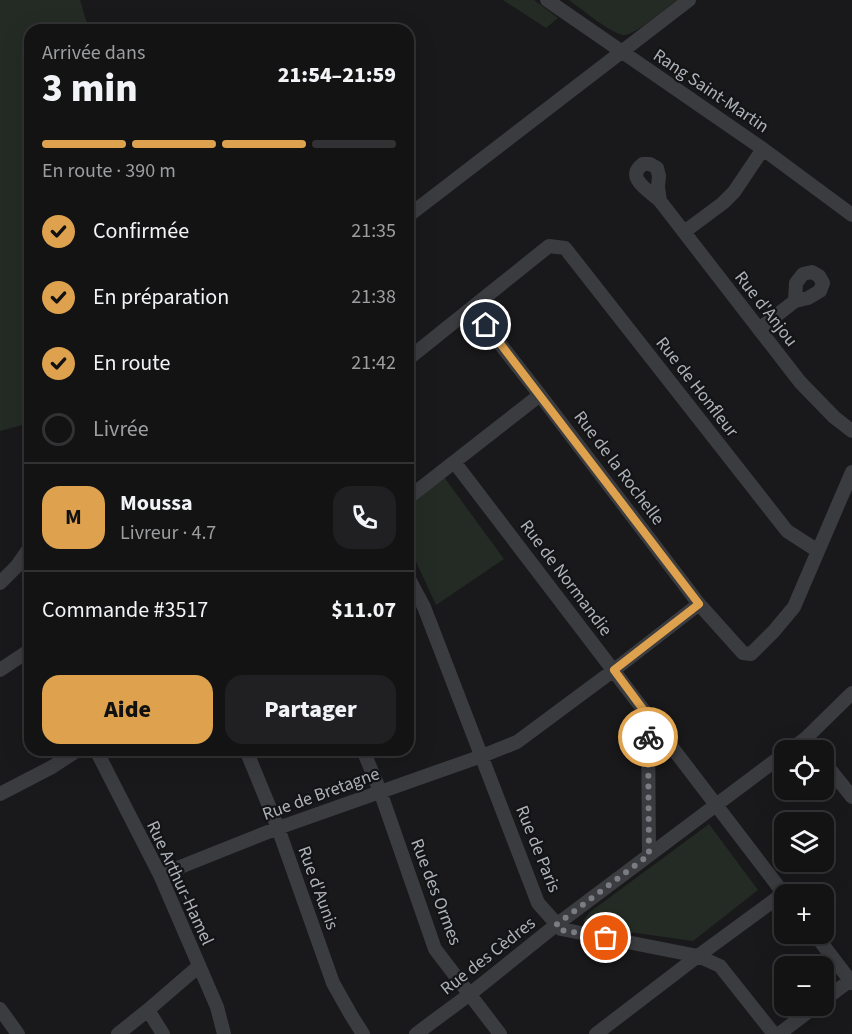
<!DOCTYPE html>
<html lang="fr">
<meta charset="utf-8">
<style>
body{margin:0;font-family:"Source Sans 3",sans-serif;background:#202022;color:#f1f3f6;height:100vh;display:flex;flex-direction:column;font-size:22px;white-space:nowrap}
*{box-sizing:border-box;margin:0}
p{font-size:20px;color:#9d9ea0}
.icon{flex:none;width:33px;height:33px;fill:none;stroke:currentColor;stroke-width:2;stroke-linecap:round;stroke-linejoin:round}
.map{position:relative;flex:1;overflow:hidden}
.side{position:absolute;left:24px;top:24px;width:390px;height:732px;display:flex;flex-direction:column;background:#131314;border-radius:18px;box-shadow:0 6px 24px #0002,0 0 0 2px #323234}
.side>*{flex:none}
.controls{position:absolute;left:774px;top:740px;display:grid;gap:12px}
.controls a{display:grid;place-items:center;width:60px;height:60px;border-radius:12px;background:#131314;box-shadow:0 6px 24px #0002,0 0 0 2px #323234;font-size:30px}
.pin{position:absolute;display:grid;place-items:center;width:51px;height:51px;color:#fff;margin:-26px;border:3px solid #fff;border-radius:50%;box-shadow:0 2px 6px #0007}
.courier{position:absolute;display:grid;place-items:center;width:60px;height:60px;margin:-30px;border:4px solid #dea24e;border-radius:50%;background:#fff;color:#222;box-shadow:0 2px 8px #0007}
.summary em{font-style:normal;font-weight:800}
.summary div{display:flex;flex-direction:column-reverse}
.summary{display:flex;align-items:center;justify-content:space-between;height:102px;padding:0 18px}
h1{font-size:39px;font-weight:800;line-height:45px}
.bar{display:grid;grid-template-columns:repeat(4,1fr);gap:9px 6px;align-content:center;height:72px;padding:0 18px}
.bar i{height:8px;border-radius:4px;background:#323234}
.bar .selected{background:#dea24e}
.bar p{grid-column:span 4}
.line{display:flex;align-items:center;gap:15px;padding:0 18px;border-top:2px solid #323234}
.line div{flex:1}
.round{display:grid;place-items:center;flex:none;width:63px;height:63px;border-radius:18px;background:#202022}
ol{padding:0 18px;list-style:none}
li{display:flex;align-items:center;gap:18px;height:66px}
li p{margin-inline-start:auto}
li .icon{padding:6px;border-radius:50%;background:#dea24e;color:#111;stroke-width:4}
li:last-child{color:#9d9ea0}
li i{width:33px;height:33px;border:3px solid #323234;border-radius:50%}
.action{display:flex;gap:12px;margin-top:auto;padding:12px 18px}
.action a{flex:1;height:69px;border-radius:18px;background:#dea24e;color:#111;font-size:24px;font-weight:800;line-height:69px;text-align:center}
.action a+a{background:#202022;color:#f1f3f6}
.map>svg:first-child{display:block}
.green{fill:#242b24}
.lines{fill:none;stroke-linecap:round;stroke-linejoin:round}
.minor{stroke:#3b3c40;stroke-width:14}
.done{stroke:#797c82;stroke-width:6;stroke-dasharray:0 10.8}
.route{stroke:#dea24e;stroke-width:8}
.labels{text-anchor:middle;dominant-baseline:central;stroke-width:4.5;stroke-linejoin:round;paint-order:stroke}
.street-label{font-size:18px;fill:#adb2b9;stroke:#141416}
</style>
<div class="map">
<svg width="852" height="1034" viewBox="0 0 852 1034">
<rect width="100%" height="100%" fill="#19191b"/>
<path class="green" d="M 0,0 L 80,0 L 89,30 L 30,30 L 30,423 L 0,431 Z
M 503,0 L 534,0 L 558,18 L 546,28 Z
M 569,0 L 677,0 C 666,8 636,34 625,35 C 614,36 580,8 569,0 Z
M 444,477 L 504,559 L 436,605 L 411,551 L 408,548 L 408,507 Z
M 709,824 L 758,890 L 693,941 L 593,927 L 583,921 L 590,912 Z"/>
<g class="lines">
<path class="minor" d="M 547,0 L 763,149 L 852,215
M 643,164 L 650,164 L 657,168 L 659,176 L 658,187 L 660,201 C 650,191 624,178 643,164 Z
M 660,201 L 800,382 L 834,417 L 852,431
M 408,216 L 689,0
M 684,232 L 723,203 L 734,192 L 763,149
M 472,308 L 540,395 L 699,604 L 743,653 L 751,654 L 774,631 L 794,607 L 852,472
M 759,329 L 795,301 L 808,298 L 820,291 L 823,283 L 819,276 L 812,272 L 803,274 L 796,283 L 795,301
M 408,359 L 549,246 L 565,248 L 787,531 L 818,551
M 455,463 L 784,894
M 408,498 L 540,395
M 408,577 L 424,607 L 538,903 L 561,929 L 698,956 L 720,966 L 774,1034
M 0,583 L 17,566 L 30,547
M 0,670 L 30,650
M 648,716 L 649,855
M 96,750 L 160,875 L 217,1007 L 224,1034
M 246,750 L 278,828 L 333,983 L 351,1015 L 363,1034
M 363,750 L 380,791 L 435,949 L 500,1034
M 790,750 L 805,739 L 852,693
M 824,762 L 852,797
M 0,794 L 52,767 L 78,750
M 160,875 L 278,828 L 482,756 L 517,742 L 614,670 L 699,604
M 814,933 L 852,983
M 824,1000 L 852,979
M 0,1009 L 18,1034
M 148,1010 L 163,1034
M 118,1034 L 148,1010 L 199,966
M 416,1034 L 470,994 L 556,925 L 784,754
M 596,1034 L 698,956 L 784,893
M 779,1034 L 817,1005"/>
</g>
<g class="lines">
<path class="done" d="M 606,938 L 561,930 L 556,925 L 649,855 L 648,737"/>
<path class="route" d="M 486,325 L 699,604 L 614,670 L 648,716 L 648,737"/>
</g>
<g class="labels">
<g class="street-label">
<text transform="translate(711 91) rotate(34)">Rang Saint-Martin</text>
<text transform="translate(766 309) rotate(52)">Rue d'Anjou</text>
<text transform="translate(697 387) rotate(52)">Rue de Honfleur</text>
<text transform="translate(619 468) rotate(53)">Rue de la Rochelle</text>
<text transform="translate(566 578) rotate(53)">Rue de Normandie</text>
<text transform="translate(321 794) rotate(-20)">Rue de Bretagne</text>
<text transform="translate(538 849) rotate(68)">Rue de Paris</text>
<text transform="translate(180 883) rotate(65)">Rue Arthur-Hamel</text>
<text transform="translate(318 888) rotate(70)">Rue d'Aunis</text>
<text transform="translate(436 892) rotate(69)">Rue des Ormes</text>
<text transform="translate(488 956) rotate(-38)">Rue des Cèdres</text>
</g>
</g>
</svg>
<div class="controls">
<a><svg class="icon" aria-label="locate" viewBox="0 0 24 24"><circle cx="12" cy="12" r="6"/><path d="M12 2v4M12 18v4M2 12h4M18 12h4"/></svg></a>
<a><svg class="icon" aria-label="layers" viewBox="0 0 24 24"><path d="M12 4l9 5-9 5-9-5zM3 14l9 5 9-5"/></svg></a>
<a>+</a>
<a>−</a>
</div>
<div class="pin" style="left:606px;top:938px;background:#ea580c"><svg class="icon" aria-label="bag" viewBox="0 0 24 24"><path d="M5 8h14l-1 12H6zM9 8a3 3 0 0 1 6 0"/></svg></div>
<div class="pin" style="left:486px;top:325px;background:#1f2937"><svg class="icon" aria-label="home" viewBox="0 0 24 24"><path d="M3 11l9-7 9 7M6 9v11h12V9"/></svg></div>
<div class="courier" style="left:648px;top:737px"><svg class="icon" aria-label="bike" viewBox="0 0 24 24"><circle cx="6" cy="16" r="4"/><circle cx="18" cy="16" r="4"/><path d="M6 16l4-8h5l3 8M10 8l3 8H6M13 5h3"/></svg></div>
<section class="side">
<div class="summary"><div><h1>3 min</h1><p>Arrivée dans</p></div><em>21:54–21:59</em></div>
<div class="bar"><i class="selected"></i><i class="selected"></i><i class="selected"></i><i></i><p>En route · 390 m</p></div>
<ol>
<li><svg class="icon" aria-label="check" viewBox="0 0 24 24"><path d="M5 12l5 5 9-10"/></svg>Confirmée<p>21:35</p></li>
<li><svg class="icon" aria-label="check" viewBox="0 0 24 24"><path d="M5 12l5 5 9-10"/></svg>En préparation<p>21:38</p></li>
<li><svg class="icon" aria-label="check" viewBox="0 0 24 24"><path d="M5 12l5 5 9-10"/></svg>En route<p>21:42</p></li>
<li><i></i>Livrée</li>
</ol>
<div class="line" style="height:108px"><b class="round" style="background:#dea24e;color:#111">M</b><div><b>Moussa</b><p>Livreur · 4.7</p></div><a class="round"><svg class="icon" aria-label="phone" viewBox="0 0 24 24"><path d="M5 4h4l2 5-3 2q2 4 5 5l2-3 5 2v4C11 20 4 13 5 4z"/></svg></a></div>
<div class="line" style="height:78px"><div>Commande #3517</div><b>$11.07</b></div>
<div class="action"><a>Aide</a><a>Partager</a></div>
</section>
</div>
